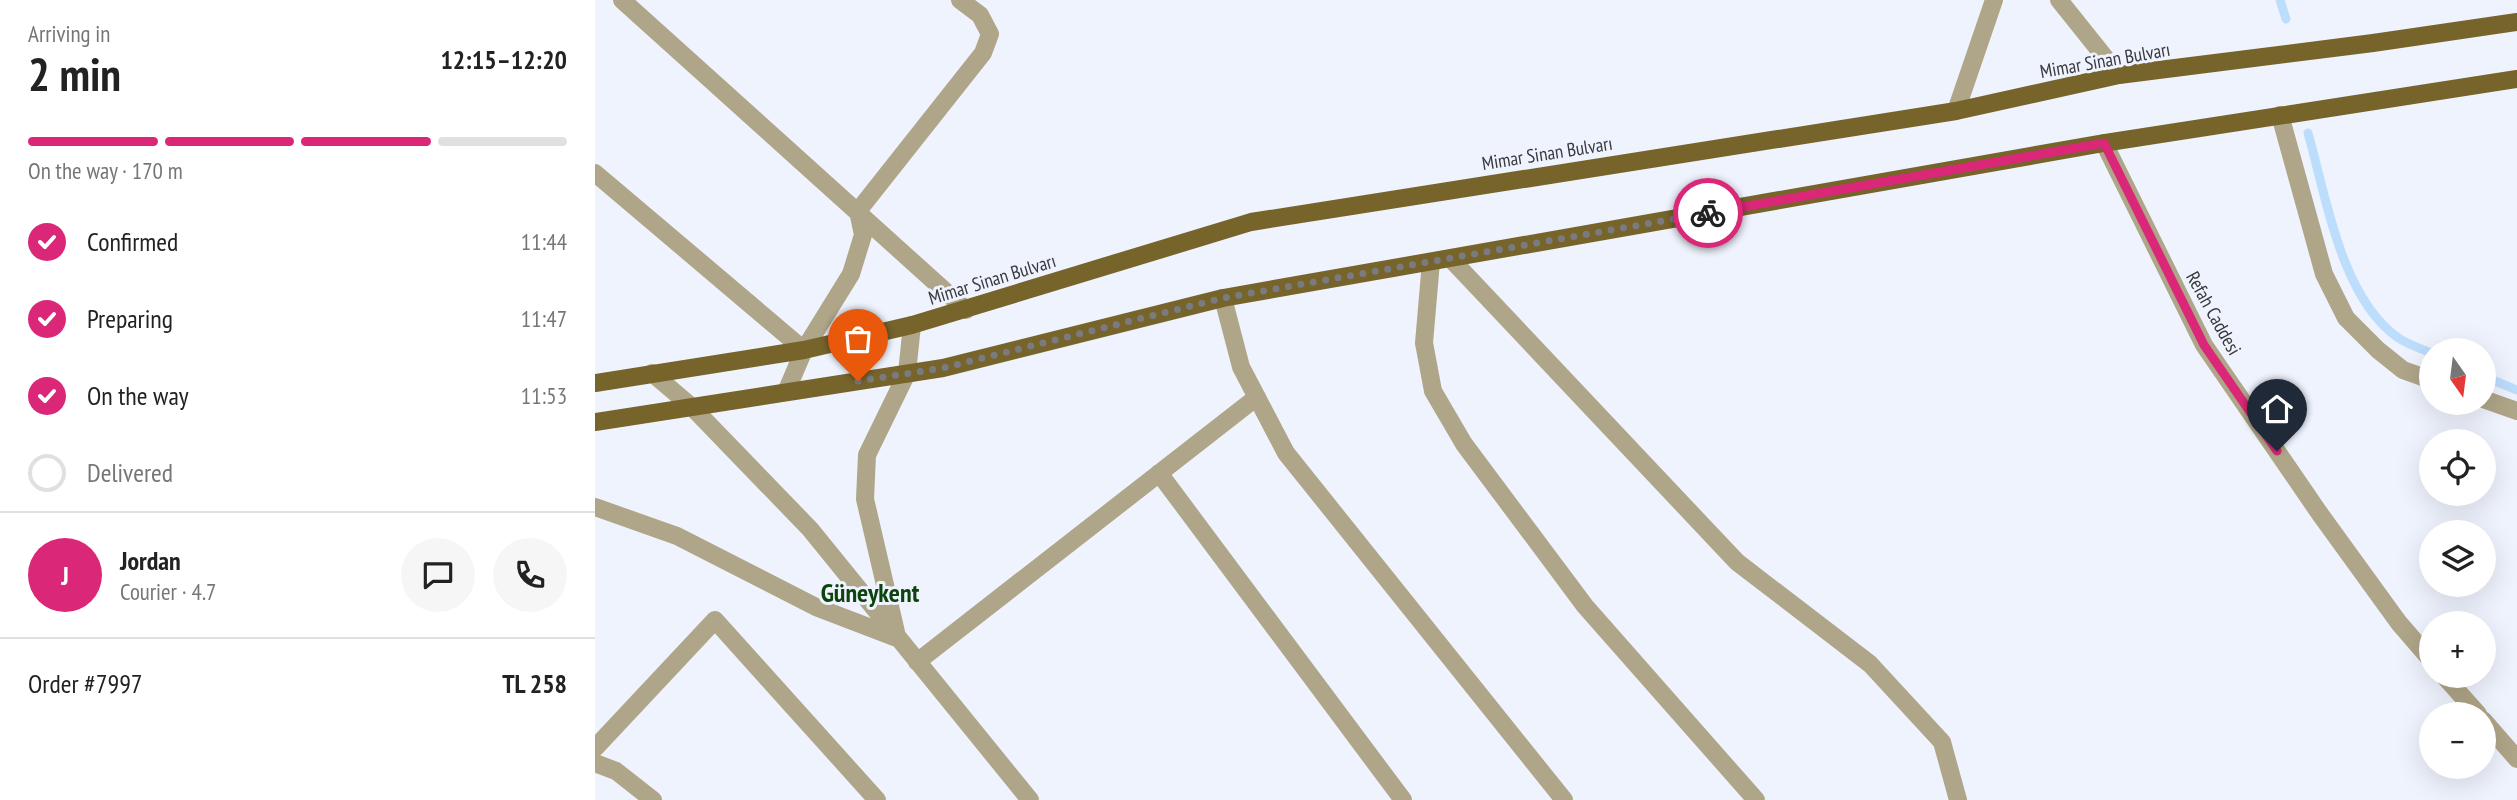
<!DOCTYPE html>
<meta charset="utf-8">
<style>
body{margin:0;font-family:"PT Sans Narrow",sans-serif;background:#f6f6f6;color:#222;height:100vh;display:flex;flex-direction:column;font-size:26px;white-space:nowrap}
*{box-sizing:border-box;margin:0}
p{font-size:23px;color:#767676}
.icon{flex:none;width:38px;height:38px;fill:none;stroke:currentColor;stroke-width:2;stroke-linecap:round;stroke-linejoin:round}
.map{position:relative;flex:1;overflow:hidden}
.panel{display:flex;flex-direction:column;background:#fff;width:595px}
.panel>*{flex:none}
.needle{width:46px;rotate:166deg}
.controls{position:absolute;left:1824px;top:338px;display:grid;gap:14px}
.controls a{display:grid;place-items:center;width:77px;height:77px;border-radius:50%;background:#fff;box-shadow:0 7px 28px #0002;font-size:35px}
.pin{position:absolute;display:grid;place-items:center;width:60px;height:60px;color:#fff;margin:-72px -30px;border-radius:50% 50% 50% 0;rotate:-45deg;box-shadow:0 0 7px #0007}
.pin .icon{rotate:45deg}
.courier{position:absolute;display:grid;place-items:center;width:70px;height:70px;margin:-35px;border:5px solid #db2777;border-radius:50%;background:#fff;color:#222;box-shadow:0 2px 9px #0007}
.head em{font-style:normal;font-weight:800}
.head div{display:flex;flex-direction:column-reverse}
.head{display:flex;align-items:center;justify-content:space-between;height:119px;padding:0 28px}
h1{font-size:46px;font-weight:800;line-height:52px}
.bar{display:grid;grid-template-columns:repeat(4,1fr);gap:10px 7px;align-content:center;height:84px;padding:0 28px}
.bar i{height:9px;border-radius:5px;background:#e0e0e0}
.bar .on{background:#db2777}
.bar p{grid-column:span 4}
.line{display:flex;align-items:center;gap:18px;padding:0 28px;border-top:2px solid #e0e0e0}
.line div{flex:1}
.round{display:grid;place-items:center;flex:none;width:74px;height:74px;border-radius:37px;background:#f6f6f6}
ol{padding:0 28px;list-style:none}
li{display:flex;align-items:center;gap:21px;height:77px}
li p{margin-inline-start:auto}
li .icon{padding:7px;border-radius:50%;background:#db2777;color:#fff;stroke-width:4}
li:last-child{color:#767676}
li i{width:38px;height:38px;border:4px solid #e0e0e0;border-radius:50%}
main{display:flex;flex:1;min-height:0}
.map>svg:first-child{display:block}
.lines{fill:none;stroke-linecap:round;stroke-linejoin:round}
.stream{stroke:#bdddfd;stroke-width:9}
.minor{stroke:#afa588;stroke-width:18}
.major{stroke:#77642b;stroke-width:18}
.done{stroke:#797b81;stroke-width:7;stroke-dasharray:0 12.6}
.route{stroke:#db2777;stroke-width:9}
.labels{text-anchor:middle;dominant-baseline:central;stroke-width:6;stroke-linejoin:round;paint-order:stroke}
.street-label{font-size:19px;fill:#393a3e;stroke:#eff3fd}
.district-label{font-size:26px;font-weight:bold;fill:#0d430c;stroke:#eff3fd}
</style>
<main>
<section class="panel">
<div class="head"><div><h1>2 min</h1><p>Arriving in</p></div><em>12:15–12:20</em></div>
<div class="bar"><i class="on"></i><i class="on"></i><i class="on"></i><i></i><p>On the way · 170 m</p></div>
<ol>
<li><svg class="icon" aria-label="check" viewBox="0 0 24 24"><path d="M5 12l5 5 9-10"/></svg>Confirmed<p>11:44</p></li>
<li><svg class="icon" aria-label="check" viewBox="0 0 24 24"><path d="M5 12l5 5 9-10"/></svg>Preparing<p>11:47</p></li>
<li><svg class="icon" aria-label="check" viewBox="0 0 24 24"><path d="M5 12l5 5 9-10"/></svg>On the way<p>11:53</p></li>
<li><i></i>Delivered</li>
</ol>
<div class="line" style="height:126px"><b class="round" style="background:#db2777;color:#fff">J</b><div><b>Jordan</b><p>Courier · 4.7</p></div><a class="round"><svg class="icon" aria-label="chat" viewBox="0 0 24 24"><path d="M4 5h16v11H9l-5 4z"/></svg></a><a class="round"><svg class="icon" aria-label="phone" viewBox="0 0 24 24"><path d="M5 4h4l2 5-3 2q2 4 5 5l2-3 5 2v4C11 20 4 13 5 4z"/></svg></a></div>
<div class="line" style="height:91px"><div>Order #7997</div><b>TL 258</b></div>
</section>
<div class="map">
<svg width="1922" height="800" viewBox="0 0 1922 800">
<rect width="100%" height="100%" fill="#eff3fd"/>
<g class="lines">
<path class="stream" d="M 1685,0 L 1691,19
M 1713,133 C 1731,196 1746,297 1802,337 C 1811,344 1825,348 1836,353
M 1888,376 L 1922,390"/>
<path class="minor" d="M 27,0 L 371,310
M 1464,0 L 1524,75
M 1361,111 L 1399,0
M 1685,115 L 1729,274 L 1751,318 L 1783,350 L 1808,370 L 1836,380
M 1509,143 L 1609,345 L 1725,514 L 1804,623 L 1836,660
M 0,173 L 209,350
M 856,259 L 1142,562 L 1275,664 L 1347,742 L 1363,800
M 836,262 L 829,343 L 838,391 L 869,444 L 990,606 L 1161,800
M 628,298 L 646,367 L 691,453 L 969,800
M 57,373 L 97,407 L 215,529 L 435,800
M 191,392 L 209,350 L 256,274 L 268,235 L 263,211 L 388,53 L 395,34 L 385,15 L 365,0
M 1888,399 L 1922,411
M 564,473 L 808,800
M 0,507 L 82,536 L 221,607 L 302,638
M 301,632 L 270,499 L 272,455 L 312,373 L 317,325
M 322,662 L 662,397
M 1849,676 L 1883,714
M 1888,720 L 1922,759
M 0,748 L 120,620 L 282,800
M 0,763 L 21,771 L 58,800"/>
<path class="major" d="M 0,383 L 209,350 L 317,325 L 656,222 L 1361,111 L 1524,75 L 1778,43 L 1922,22
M 0,422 L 348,368 L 628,298 L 1509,143 L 1922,79"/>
</g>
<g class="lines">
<path class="done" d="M 263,381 L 348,368 L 628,298 L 1113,213"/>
<path class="route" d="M 1113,213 L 1509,143 L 1609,345 L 1682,451"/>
</g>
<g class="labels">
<g class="street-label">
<text transform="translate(1510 60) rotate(-10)">Mimar Sinan Bulvarı</text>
<text transform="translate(952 153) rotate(-9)">Mimar Sinan Bulvarı</text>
<text transform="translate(397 279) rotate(-17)">Mimar Sinan Bulvarı</text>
<text transform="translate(1619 313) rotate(61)">Refah Caddesi</text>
</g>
<g class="district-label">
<text x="275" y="592">Güneykent</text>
</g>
</g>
</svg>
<div class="controls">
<a><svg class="needle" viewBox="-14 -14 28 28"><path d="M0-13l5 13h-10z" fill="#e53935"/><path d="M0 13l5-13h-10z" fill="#767676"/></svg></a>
<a><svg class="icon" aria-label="locate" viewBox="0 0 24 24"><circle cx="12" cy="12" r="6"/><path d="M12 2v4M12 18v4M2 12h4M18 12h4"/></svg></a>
<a><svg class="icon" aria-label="layers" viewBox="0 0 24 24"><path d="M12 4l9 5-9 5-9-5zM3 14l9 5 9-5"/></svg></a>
<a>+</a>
<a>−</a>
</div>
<div class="pin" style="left:263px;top:381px;background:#ea580c"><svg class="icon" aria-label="bag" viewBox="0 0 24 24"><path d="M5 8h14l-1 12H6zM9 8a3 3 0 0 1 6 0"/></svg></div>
<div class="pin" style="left:1682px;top:451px;background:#1f2937"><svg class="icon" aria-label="home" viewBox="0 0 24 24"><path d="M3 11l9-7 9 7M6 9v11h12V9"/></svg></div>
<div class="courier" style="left:1113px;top:213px"><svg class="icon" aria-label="bike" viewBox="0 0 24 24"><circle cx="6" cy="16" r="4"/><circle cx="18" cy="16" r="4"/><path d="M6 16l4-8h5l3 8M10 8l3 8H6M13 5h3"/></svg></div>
</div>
</main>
